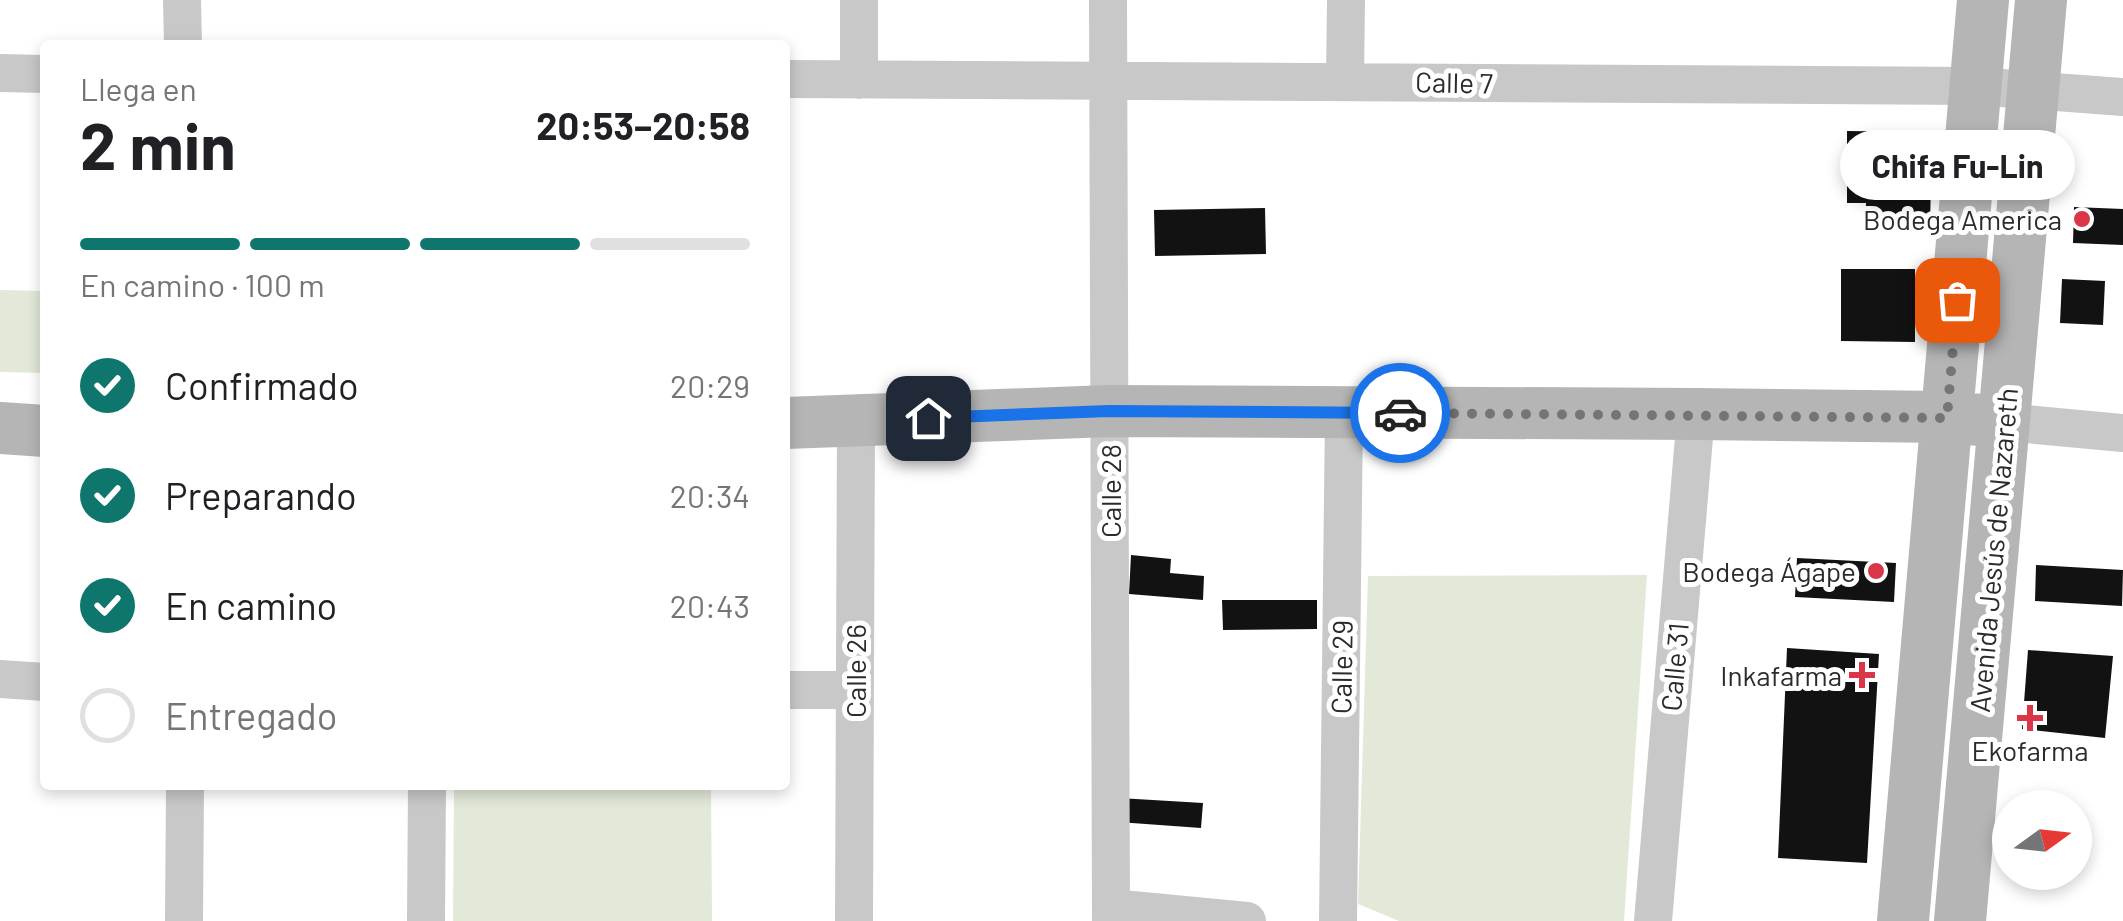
<!DOCTYPE html>
<html lang="es">
<meta charset="utf-8">
<style>
body{margin:0;font-family:Barlow,sans-serif;background:#f6f6f6;color:#202124;height:100vh;display:flex;flex-direction:column;font-size:38px;white-space:nowrap}
*{box-sizing:border-box;margin:0}
p{font-size:32px;color:#757577}
.icon{flex:none;width:55px;height:55px;fill:none;stroke:currentColor;stroke-width:2;stroke-linecap:round;stroke-linejoin:round}
.map{position:relative;flex:1;overflow:hidden}
.panel{position:absolute;left:40px;top:40px;width:750px;height:750px;display:flex;flex-direction:column;background:#fff;border-radius:10px;box-shadow:0 5px 15px #0003}
.panel>*{flex:none}
.needle{width:65px;rotate:75deg}
.fabs{position:absolute;left:1992px;top:790px;display:grid;gap:20px}
.fabs a{display:grid;place-items:center;width:100px;height:100px;border-radius:50%;background:#fff;box-shadow:0 5px 15px #0003;font-size:50px}
.pin{position:absolute;display:grid;place-items:center;width:85px;height:85px;color:#fff;margin:-42px;border-radius:20px;box-shadow:0 5px 15px #0006}
.courier{position:absolute;display:grid;place-items:center;width:100px;height:100px;margin:-50px;border:8px solid #1a73e8;border-radius:50%;background:#fff;color:#222;box-shadow:0 2px 12px #0007}
.bubble{position:absolute;height:70px;border-radius:35px;background:#fff;box-shadow:0 5px 15px #0003;font-size:32px;font-weight:700;line-height:70px;text-align:center}
.summary em{font-style:normal;font-weight:700}
.summary div{display:flex;flex-direction:column-reverse}
.summary{display:flex;align-items:center;justify-content:space-between;height:170px;padding:0 40px}
h1{font-size:65px;font-weight:700;line-height:75px}
.bar{display:grid;grid-template-columns:repeat(4,1fr);gap:15px 10px;align-content:center;height:120px;padding:0 40px}
.bar i{height:12px;border-radius:8px;background:#e0e0e0}
.bar .selected{background:#0f766e}
.bar p{grid-column:span 4}
ol{padding:0 40px;list-style:none}
li{display:flex;align-items:center;gap:30px;height:110px}
li p{margin-inline-start:auto}
li .icon{padding:10px;border-radius:50%;background:#0f766e;color:#fff;stroke-width:4}
li:last-child{color:#757577}
li i{width:55px;height:55px;border:5px solid #e0e0e0;border-radius:50%}
.map>svg:first-child{display:block}
.green{fill:#e2e9d9}
.building{fill:#121212}
.lines{fill:none;stroke-linecap:round;stroke-linejoin:round}
.street{stroke:#c8c8c8;stroke-width:38}
.secondary{stroke:#b5b5b5;stroke-width:52}
.done{stroke:#757575;stroke-width:10;stroke-dasharray:0 18}
.route{stroke:#1a73e8;stroke-width:12}
.poi-dot{fill:#da3647;stroke:#fff;stroke-width:4}
.labels{text-anchor:middle;dominant-baseline:central;stroke-width:10;stroke-linejoin:round;paint-order:stroke}
.street-label{font-size:28px;fill:#2b2b2b;stroke:#fff}
.poi-label{font-size:28px;fill:#2b2b2b;stroke:#fff;text-anchor:end}
</style>
<div class="map">
<svg width="2123" height="921" viewBox="0 0 2123 921">
<rect width="100%" height="100%" fill="#fff"/>
<path class="green" d="M 0,290 L 45,291 L 45,373 L 0,372 Z
M 1647,575 L 1624,921 L 1399,921 L 1358,904 L 1368,576 Z
M 454,785 L 711,785 L 712,921 L 453,921 Z"/>
<path class="building" d="M 1847,131 L 1932,132 L 1930,227 L 1865,225 L 1866,203 L 1847,203 Z
M 2074,207 L 2123,209 L 2123,245 L 2073,243 Z
M 1265,208 L 1266,254 L 1155,256 L 1154,210 Z
M 1841,269 L 1915,269 L 1915,342 L 1841,341 Z
M 2062,279 L 2105,281 L 2103,325 L 2060,323 Z
M 1131,555 L 1171,559 L 1170,573 L 1204,576 L 1203,600 L 1129,594 Z
M 1797,558 L 1896,563 L 1894,602 L 1795,597 Z
M 2036,565 L 2123,570 L 2122,606 L 2035,601 Z
M 1222,600 L 1317,600 L 1317,629 L 1223,630 Z
M 1787,648 L 1879,654 L 1867,863 L 1778,858 Z
M 2028,650 L 2113,656 L 2105,738 L 2022,729 Z
M 1119,798 L 1203,803 L 1201,828 L 1118,822 Z"/>
<g class="lines">
<path class="street" d="M 182,0 L 183,45
M 1108,0 L 1111,921
M 0,73 L 45,74
M 785,79 L 1976,86 L 2123,97
M 859,80 L 859,0
M 1345,81 L 1346,0
M 2004,422 L 2123,433
M 0,679 L 45,682
M 785,690 L 855,690
M 1111,908 L 1247,921
M 184,921 L 185,785
M 426,921 L 427,785
M 854,921 L 856,421
M 1338,921 L 1344,413
M 1653,921 L 1696,414"/>
<path class="secondary" d="M 785,423 L 1109,411 L 1696,414 L 1947,417 L 2004,422
M 0,428 L 45,431
M 1903,921 L 1983,0
M 1960,921 L 2041,0"/>
</g>
<g class="lines">
<path class="done" d="M 1400,413 L 1947,418 L 1957,300"/>
<path class="route" d="M 928,418 L 1109,411 L 1400,413"/>
</g>
<g class="poi-dot">
<circle cx="2082" cy="219" r="10"/>
<circle cx="1876" cy="571" r="10"/>
<path d="M1857 660h10v10h10v10h-10v10h-10v-10h-10v-10h10z"/>
<path d="M2025 703h10v10h10v10h-10v10h-10v-10h-10v-10h10z"/>
</g>
<g class="labels">
<g class="street-label">
<text transform="translate(1454 82) rotate(1)">Calle 7</text>
<text transform="translate(1110 491) rotate(-90)">Calle 28</text>
<text transform="translate(1993 550) rotate(-85)">Avenida Jesús de Nazareth</text>
<text transform="translate(1341 667) rotate(-89)">Calle 29</text>
<text transform="translate(1674 667) rotate(-85)">Calle 31</text>
<text transform="translate(855 671) rotate(-90)">Calle 26</text>
</g>
<g class="poi-label">
<text x="2062" y="219">Bodega America</text>
<text x="1856" y="571">Bodega Ágape</text>
<text x="1842" y="675">Inkafarma</text>
<text x="2030" y="750" text-anchor="middle">Ekofarma</text>
</g>
</g>
</svg>
<div class="fabs">
<a><svg class="needle" viewBox="-14 -14 28 28"><path d="M0-13l5 13h-10z" fill="#e53935"/><path d="M0 13l5-13h-10z" fill="#757577"/></svg></a>
</div>
<div class="pin" style="left:1957px;top:300px;background:#ea580c"><svg class="icon" aria-label="bag" viewBox="0 0 24 24"><path d="M5 8h14l-1 12H6zM9 8a3 3 0 0 1 6 0"/></svg></div>
<div class="pin" style="left:928px;top:418px;background:#1f2937"><svg class="icon" aria-label="home" viewBox="0 0 24 24"><path d="M3 11l9-7 9 7M6 9v11h12V9"/></svg></div>
<div class="courier" style="left:1400px;top:413px"><svg class="icon" aria-label="car" viewBox="0 0 24 24"><path d="M5 17H2v-5l4-1 3-4h7l3 4 3 1v5h-3M9 17h6M6 11h13"/><circle cx="7" cy="17" r="2"/><circle cx="17" cy="17" r="2"/></svg></div>
<div class="bubble" style="left:1840px;top:130px;width:235px">Chifa Fu-Lin</div>
<section class="panel">
<div class="summary"><div><h1>2 min</h1><p>Llega en</p></div><em>20:53–20:58</em></div>
<div class="bar"><i class="selected"></i><i class="selected"></i><i class="selected"></i><i></i><p>En camino · 100 m</p></div>
<ol>
<li><svg class="icon" aria-label="check" viewBox="0 0 24 24"><path d="M5 12l5 5 9-10"/></svg>Confirmado<p>20:29</p></li>
<li><svg class="icon" aria-label="check" viewBox="0 0 24 24"><path d="M5 12l5 5 9-10"/></svg>Preparando<p>20:34</p></li>
<li><svg class="icon" aria-label="check" viewBox="0 0 24 24"><path d="M5 12l5 5 9-10"/></svg>En camino<p>20:43</p></li>
<li><i></i>Entregado</li>
</ol>
</section>
</div>
